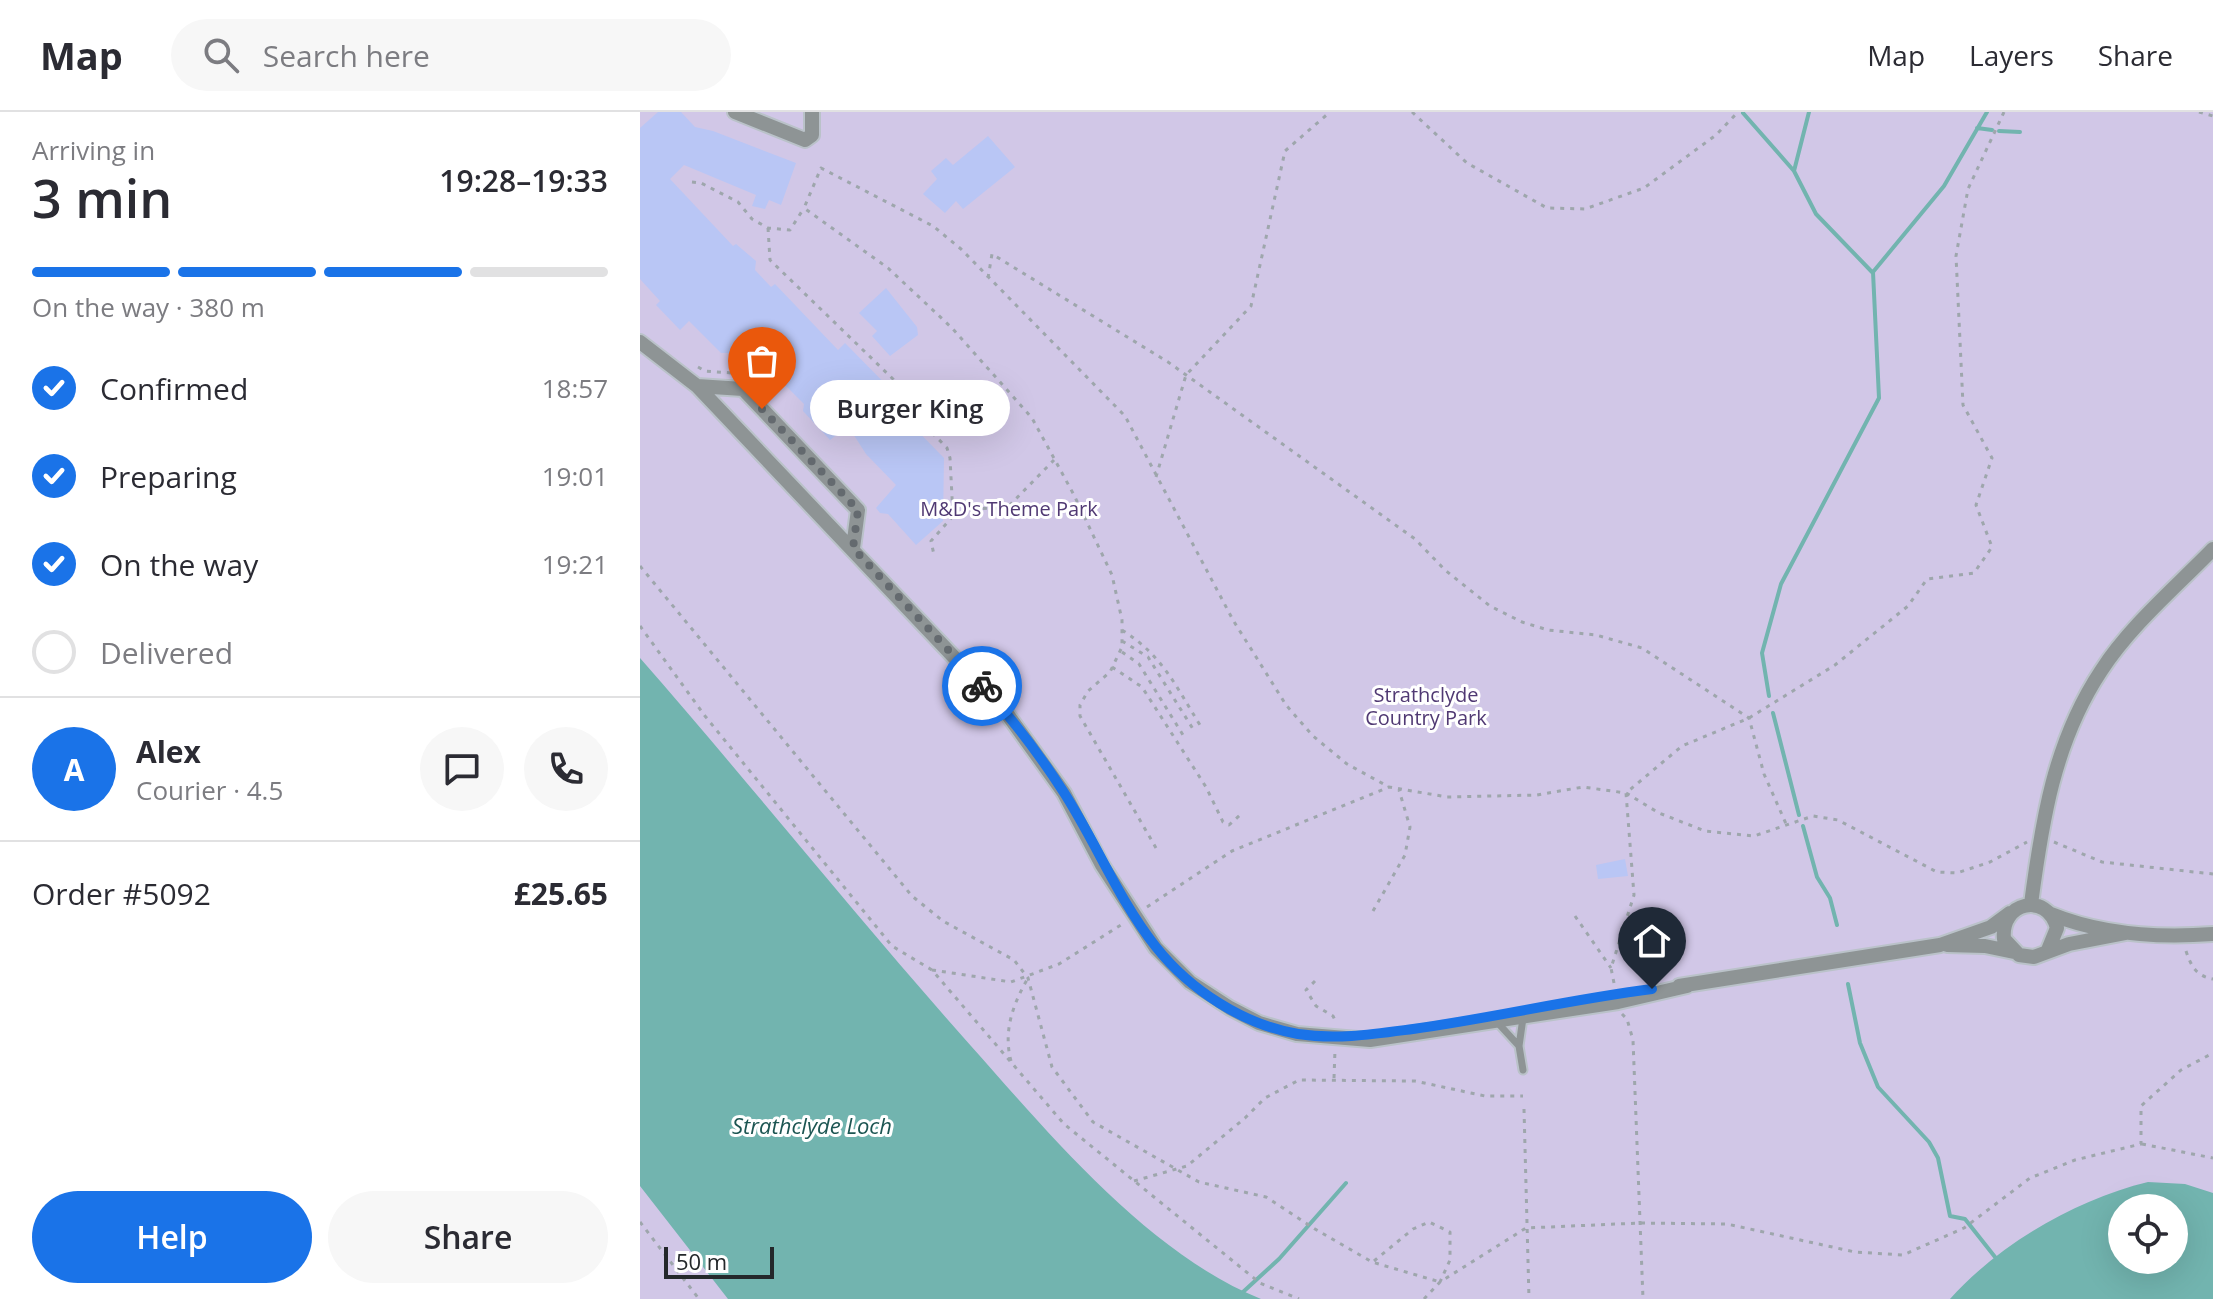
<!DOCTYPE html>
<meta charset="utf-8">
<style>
body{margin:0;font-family:"Open Sans",sans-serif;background:#f7f7f7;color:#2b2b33;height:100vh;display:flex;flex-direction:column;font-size:30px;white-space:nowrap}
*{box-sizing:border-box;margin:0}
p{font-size:26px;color:#7c7c81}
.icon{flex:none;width:44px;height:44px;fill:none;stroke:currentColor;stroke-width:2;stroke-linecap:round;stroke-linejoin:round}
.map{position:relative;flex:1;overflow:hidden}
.drawer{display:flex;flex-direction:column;background:#fff;width:640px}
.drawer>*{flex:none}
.tools{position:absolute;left:1468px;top:1082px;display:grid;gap:16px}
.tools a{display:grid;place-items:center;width:80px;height:80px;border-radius:50%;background:#fff;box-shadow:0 8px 32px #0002;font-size:40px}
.scale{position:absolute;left:24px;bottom:20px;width:110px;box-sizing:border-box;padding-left:8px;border:4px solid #24282b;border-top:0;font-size:22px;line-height:28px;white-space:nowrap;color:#24282b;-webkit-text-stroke:6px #fff;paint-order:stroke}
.pin{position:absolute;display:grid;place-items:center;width:68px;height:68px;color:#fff;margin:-82px -34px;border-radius:50% 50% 50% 0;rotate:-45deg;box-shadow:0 0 8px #0007}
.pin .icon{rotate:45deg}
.courier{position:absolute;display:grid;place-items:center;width:80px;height:80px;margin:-40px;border:6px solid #1a73e8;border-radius:50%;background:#fff;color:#222;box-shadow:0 2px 10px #0007}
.bubble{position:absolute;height:56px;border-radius:28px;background:#fff;box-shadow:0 8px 32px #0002;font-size:26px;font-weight:600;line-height:56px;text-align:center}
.head em{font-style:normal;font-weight:600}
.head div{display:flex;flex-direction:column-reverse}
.head{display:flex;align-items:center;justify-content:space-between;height:136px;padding:0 32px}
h1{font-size:52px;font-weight:600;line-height:60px}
.bar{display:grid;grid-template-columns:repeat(4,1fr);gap:12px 8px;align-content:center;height:96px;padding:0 32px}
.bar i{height:10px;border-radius:6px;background:#e1e1e2}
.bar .on{background:#1a73e8}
.bar p{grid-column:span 4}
.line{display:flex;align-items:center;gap:20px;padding:0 32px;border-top:2px solid #e1e1e2}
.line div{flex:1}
.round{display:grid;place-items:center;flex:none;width:84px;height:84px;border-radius:42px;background:#f7f7f7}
ol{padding:0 32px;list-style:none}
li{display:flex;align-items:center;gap:24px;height:88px}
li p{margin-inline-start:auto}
li .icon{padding:8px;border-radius:50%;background:#1a73e8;color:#fff;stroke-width:4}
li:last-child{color:#7c7c81}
li i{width:44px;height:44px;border:4px solid #e1e1e2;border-radius:50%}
.primary-button{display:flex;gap:16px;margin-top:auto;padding:16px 32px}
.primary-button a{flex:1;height:92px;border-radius:48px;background:#1a73e8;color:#fff;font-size:32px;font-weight:600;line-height:92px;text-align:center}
.primary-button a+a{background:#f7f7f7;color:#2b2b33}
header{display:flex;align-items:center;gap:48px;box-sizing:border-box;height:112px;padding:0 40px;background:#fff;border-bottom:2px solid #e1e1e2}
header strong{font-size:38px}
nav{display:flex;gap:44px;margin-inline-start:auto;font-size:28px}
.search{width:560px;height:72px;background:#f7f7f7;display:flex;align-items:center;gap:20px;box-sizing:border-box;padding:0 28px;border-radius:44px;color:#7c7c81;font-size:30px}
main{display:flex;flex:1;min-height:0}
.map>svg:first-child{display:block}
.green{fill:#d1c7e7;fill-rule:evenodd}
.water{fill:#72b4af;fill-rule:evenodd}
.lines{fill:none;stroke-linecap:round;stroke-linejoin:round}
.stream{stroke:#72b4af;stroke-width:4}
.building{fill:#b9c6f5}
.lane-casing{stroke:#bac2c9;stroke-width:11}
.street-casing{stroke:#bac2c9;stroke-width:18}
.path{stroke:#9ea6ac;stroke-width:3;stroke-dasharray:4 6;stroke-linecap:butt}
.lane{stroke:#8e9495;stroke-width:7}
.street{stroke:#8e9495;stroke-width:14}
.done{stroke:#646a6f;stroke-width:8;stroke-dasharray:0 14.4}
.route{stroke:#1a73e8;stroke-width:10}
.labels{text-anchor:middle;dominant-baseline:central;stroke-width:6;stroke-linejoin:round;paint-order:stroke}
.park-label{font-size:20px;fill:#503973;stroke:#fff}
.water-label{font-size:22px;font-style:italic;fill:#1c5552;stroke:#fff}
</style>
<header>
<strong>Map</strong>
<div class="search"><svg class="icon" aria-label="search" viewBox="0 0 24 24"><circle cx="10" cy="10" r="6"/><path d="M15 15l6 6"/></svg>Search here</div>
<nav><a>Map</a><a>Layers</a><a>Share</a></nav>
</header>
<main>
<section class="drawer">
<div class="head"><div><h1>3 min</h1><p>Arriving in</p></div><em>19:28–19:33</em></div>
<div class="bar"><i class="on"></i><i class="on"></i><i class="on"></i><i></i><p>On the way · 380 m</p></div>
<ol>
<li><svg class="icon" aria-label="check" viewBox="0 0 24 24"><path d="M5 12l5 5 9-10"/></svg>Confirmed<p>18:57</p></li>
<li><svg class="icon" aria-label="check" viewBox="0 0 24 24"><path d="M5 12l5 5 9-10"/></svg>Preparing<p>19:01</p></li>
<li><svg class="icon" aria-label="check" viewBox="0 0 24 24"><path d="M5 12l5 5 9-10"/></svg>On the way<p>19:21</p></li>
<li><i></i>Delivered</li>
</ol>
<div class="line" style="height:144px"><b class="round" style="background:#1a73e8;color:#fff">A</b><div><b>Alex</b><p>Courier · 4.5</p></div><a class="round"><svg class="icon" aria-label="chat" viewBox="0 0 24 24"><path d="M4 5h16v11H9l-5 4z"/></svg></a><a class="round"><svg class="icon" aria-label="phone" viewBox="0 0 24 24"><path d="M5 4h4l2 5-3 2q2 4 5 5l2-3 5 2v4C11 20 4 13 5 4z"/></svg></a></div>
<div class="line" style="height:104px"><div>Order #5092</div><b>£25.65</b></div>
<div class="primary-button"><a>Help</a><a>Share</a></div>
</section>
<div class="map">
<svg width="1573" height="1187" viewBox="0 0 1573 1187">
<rect width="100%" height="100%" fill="#dbe4ec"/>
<path class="green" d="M 0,0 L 1573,0 L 1573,1187 L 0,1187 ZM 1482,1096 L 1534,1096 L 1534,1148 L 1482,1148 Z"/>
<path class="water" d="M 0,546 C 112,674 218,807 331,934 C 411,1024 509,1142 621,1187 L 88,1187 L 0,1074 Z
M 1508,1070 L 1545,1072 L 1573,1081 L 1573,1187 L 1310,1187 C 1359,1132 1437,1087 1508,1070 ZM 1534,1096 L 1534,1148 L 1482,1148 L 1482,1096 Z"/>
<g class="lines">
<path class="stream" d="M 1169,0 L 1154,59 L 1176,102 L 1232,160
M 1103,1 L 1154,59
M 1337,16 L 1352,18
M 1359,19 L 1380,20
M 1129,584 L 1122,541 L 1141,472 L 1239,286 L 1233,160 L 1304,74 L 1347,0
M 1133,601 L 1159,703
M 1163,714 L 1177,765 L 1190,786 L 1197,813
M 1208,872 L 1220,931 L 1238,975 L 1289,1030 L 1298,1046 L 1310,1104 L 1325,1107 L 1355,1145
M 603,1180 L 639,1147 L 706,1071"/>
</g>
<path class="building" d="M 18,0 L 41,0 L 55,15 L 73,19 L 156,51 L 141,93 L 129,88 L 125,97 L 112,94 L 116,83 L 44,53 L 30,67 L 93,134 L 96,132 L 116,149 L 115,158 L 131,175 L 135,172 L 198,238 L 205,231 L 267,294 L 260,301 L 304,346 L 303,409 L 276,433 L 248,402 L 240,401 L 236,396 L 256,373 L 226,342 L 208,314 L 190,328 L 163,299 L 164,292 L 133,261 L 137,257 L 122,241 L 81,241 L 49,209 L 40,218 L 16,193 L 20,189 L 0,167 L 0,16 Z
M 348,24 L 375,55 L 323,97 L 316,89 L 305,101 L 283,82 L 297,67 L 291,59 L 306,46 L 313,53 Z
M 246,176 L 277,215 L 278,223 L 250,244 L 232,224 L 237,219 L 219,201 Z
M 985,747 L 988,764 L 958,767 L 956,753 Z"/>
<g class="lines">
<defs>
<path id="lane" d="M 857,910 L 879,934
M 883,958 L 879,934 L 883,906"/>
<path id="street" d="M 95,0 L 165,28 L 172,23 L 172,0
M 0,230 L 57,274 L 365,599 L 424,681 L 462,753 L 516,836 L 550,870 L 590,896 L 619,911 L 657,922 L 730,928 L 978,890 L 1047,874
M 57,274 L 103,277 L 218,398 L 213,436
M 1391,792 C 1402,709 1414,630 1461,559 C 1490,514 1535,476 1573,437
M 1411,802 C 1460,822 1519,826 1573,822
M 1307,833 L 1345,834 L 1374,840
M 1408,838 L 1417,816 C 1407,779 1360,790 1364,827 L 1379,843 L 1394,845 L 1429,832 L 1486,821
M 1039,874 L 1300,833 L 1351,815 L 1370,801"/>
</defs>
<use href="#lane" class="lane-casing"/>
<use href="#street" class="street-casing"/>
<path class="path" d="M 772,0 L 827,51 L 907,96 L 945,97 L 1004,76 L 1076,23 L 1098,0
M 1364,0 L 1328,77 L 1316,144 L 1323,293 L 1352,346 L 1336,393 L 1352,435 L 1334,461 L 1287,467 L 1268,494 L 1195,553 L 1109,606 L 1042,634 L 986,681 L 1019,701 L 1065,719 L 1114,724 L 1173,704 L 1198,708 L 1297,760 L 1317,761 L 1350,750 L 1387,730
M 1559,0 L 1573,4
M 52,70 L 61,71 L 98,90 L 112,107 L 128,116 L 150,118 L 164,96
M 128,116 L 130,148 L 253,267 L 278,306 L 307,336 L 310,346 L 313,404 L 291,429 L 294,443
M 348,166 L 352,142 L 528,250 L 775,427 L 805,458 L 850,494 L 882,510 L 908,518 L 956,523 L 1002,536 L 1109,606 L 1124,662 L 1147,714
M 58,255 L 65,259 L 92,261
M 516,365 L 546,263 L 611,194 L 645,39 L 690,0
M 313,398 L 354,396 L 363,400 L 414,348
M 0,454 L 272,784 L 303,809 L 374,848 L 388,866 L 412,955 L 453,1010 L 559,1070 L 626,1085 L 675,1117 L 732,1150 L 800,1170
M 0,514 L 65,604 L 252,834 L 292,858 L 424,1012 L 620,1171 L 659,1187
M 482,518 C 523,544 535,573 560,613
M 482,529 L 508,545 L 553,617
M 482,540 L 499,552 L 543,623
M 472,555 L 502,575 L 566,675 L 583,710 L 589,713 L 600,703
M 1414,730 L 1462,750 L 1573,762
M 516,736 L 440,604 L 440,593 L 448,579 L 470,560 L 482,535 L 482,508 L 472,463 L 434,383 L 392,306 L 312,216 L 248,156 L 164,96 L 181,56 L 293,114 L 321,137 L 485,304 L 593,508 L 646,593 L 673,624 L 707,652 L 749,675 L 807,685 L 897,683 L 943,675 L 986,681 L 994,783 L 971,856 L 975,876
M 507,795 L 592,739 L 749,675
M 733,799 L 765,743 L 770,715 L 759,678
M 935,804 L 971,856
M 1546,839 C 1551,854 1556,864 1573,867
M 292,858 L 371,870 L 419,852 L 484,811
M 675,869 L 666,878 L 676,894 L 693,904 L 696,910
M 982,902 L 987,907 L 993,928 L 1003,1187
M 371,949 C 363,919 373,892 388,866
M 694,966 L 695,938
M 884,997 L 889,1187
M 1502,1032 L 1573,1046
M 494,1069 L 547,1054 L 605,1006 L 625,986 L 659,968 L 775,969 L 845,984 L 883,984
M 0,1110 L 59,1187
M 734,1149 L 773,1117 L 789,1110 L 810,1120 L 810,1148 L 800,1170
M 784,1187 L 800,1170 L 886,1116 L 1000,1111 L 1087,1112 L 1215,1140 L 1263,1143 L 1324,1116 L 1390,1066 L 1435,1048 L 1501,1032 L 1501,994 L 1541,958 L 1573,941"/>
<use href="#lane" class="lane"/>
<use href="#street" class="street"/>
</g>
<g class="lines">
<path class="done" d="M 122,297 L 218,398 L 213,436 L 342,574"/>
<path class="route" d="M 342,574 C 372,606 399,642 423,679 C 456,730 478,787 516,835 C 550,878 604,913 658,922 C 697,928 735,922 773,917 C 853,906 932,887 1012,877"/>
</g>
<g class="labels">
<g class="park-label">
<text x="369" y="396">M&amp;D's Theme Park</text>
<text x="786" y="582">Strathclyde<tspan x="786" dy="23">Country Park</tspan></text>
</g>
<g class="water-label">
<text x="172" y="1013">Strathclyde Loch</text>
</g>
</g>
</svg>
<div class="tools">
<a><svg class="icon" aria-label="locate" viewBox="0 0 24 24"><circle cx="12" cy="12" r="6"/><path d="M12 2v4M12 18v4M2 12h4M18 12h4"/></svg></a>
</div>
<div class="scale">50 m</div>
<div class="pin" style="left:122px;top:297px;background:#ea580c"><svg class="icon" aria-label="bag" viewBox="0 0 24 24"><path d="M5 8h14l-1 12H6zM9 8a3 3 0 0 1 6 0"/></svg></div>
<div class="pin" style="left:1012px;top:877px;background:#1f2937"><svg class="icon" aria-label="home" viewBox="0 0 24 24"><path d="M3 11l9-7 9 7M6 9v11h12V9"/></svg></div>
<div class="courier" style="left:342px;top:574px"><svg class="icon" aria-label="bike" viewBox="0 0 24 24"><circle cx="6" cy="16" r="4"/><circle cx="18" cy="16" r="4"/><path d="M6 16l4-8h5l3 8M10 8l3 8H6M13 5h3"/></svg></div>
<div class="bubble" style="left:170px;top:268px;width:200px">Burger King</div>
</div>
</main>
